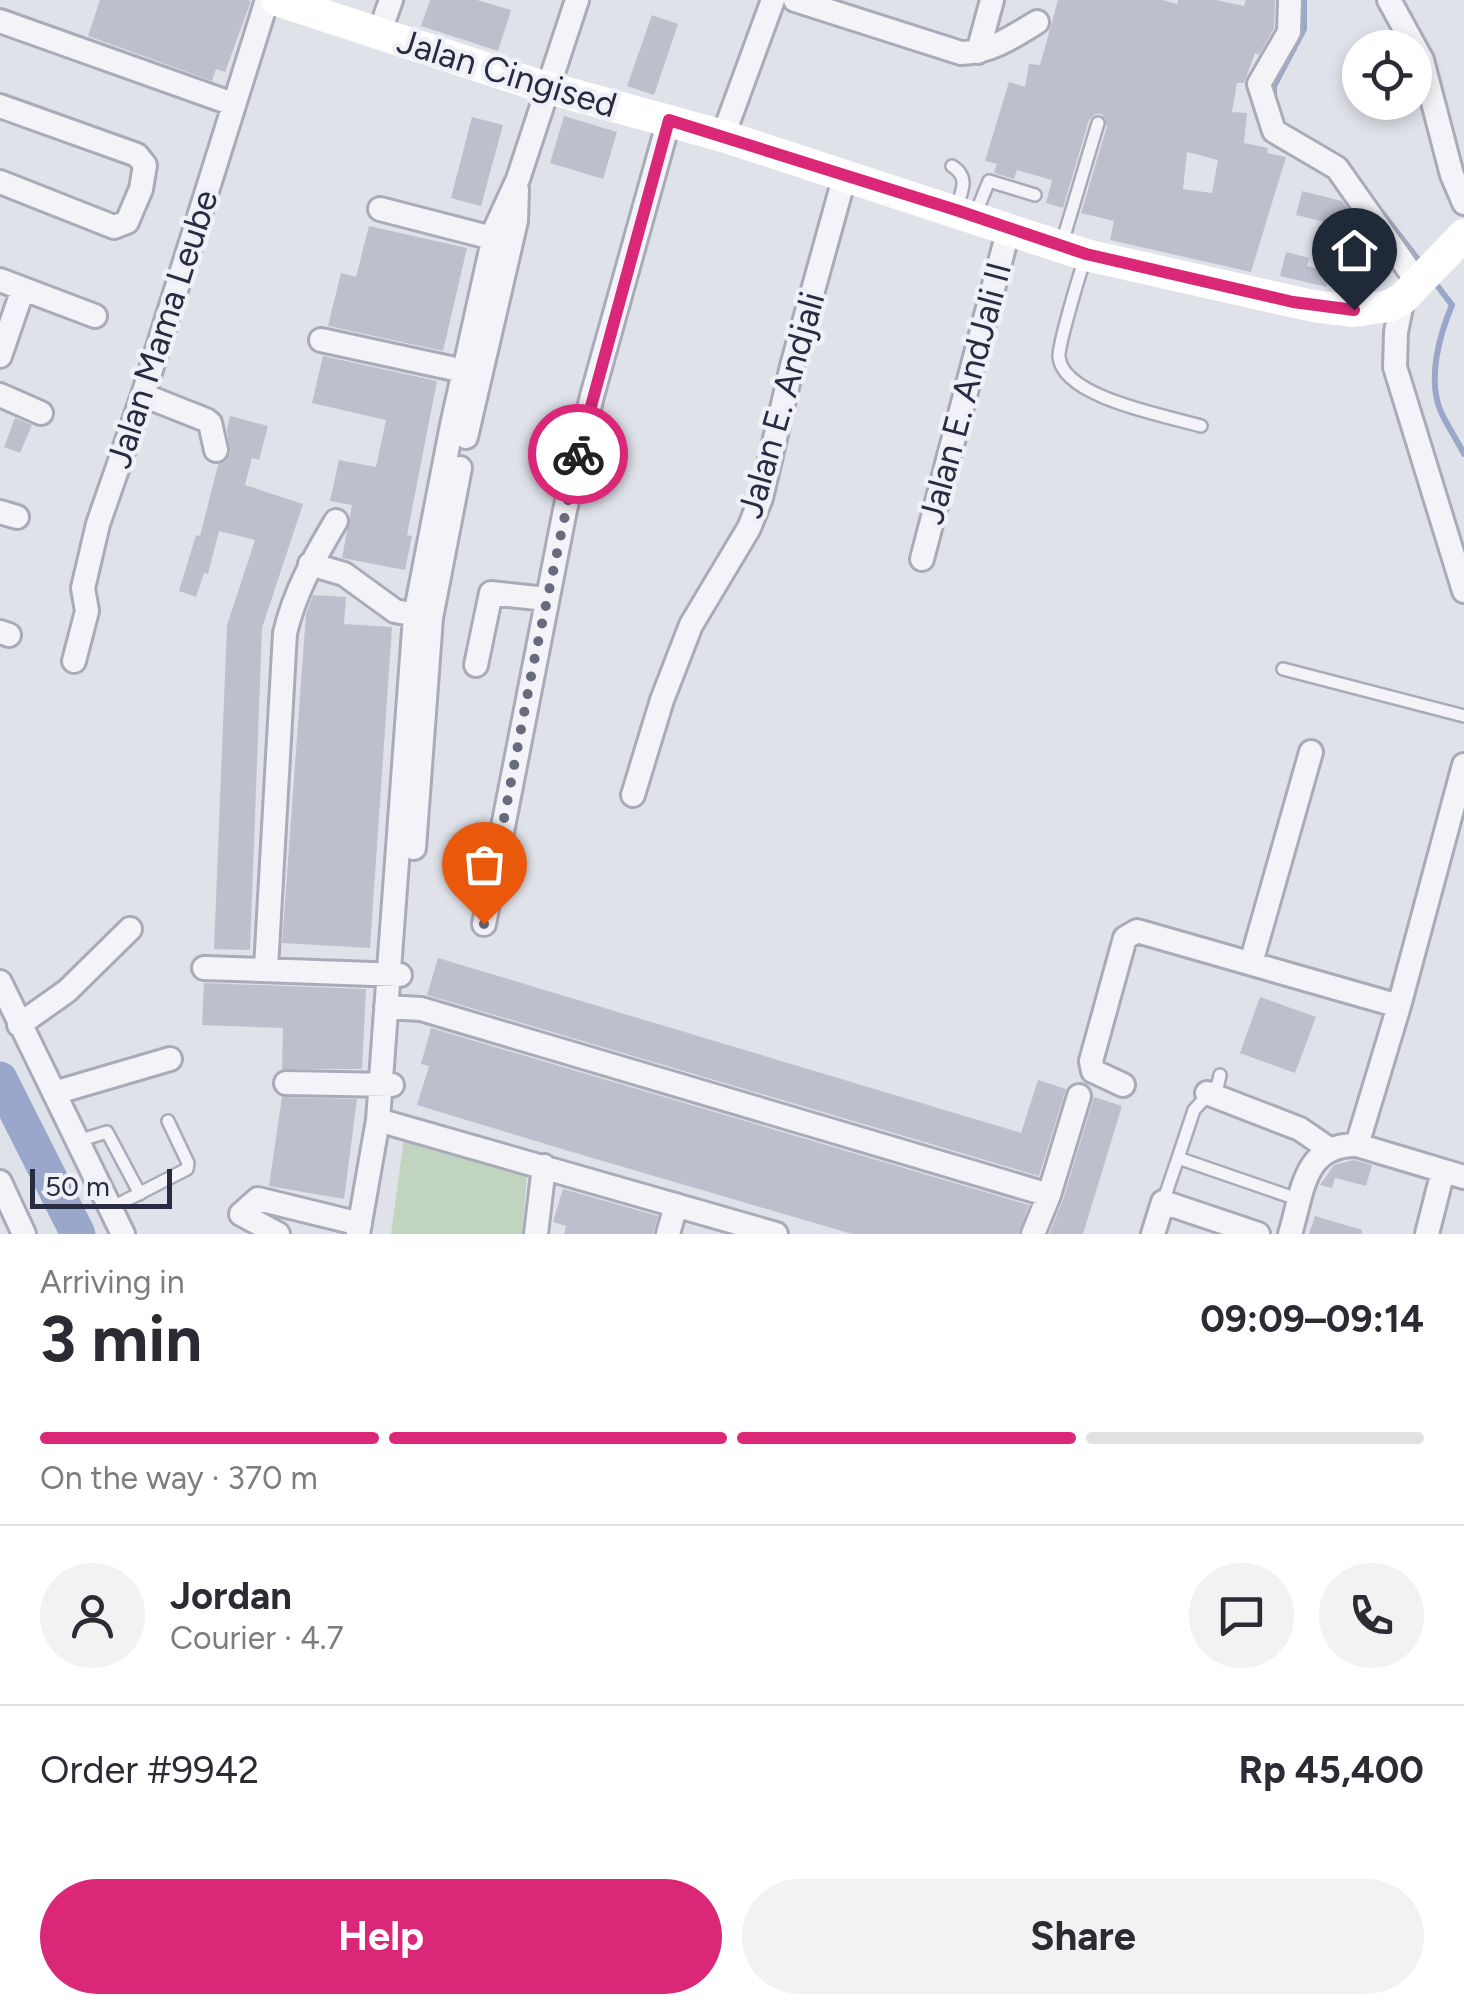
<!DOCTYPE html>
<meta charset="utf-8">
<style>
body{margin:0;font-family:Figtree,sans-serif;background:#f2f2f3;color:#2b2b33;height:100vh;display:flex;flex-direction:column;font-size:38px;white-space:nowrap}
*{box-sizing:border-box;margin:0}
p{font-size:32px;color:#7c7c81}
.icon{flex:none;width:55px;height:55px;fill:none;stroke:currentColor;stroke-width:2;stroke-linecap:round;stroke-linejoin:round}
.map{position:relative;height:1234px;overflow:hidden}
.panel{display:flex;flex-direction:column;background:#fff;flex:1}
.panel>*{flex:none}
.fabs{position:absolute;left:1342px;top:30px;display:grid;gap:20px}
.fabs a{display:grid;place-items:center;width:90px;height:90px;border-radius:50%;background:#fff;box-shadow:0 5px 15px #0003;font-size:50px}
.scale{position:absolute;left:30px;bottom:25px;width:142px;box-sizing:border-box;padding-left:10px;border:5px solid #282b42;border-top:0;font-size:28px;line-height:35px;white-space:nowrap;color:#282b42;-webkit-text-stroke:8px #eff1f7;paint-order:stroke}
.pin{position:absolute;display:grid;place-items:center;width:85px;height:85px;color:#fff;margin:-102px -42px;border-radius:50% 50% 50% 0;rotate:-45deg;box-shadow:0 0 10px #0007}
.pin .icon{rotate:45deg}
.courier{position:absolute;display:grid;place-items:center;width:100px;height:100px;margin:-50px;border:8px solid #db2777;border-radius:50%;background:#fff;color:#222;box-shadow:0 2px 12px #0007}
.overview em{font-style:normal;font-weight:700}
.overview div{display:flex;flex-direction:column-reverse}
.overview{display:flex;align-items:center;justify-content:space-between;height:170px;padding:0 40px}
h1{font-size:65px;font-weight:700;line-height:75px}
.bar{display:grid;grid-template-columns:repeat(4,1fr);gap:15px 10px;align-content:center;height:120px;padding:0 40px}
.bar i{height:12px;border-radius:8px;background:#e1e1e2}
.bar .current{background:#db2777}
.bar p{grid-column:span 4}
.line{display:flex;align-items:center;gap:25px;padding:0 40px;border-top:2px solid #e1e1e2}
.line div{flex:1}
.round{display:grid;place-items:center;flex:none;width:105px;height:105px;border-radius:52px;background:#f2f2f3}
.primary-button{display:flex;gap:20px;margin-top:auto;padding:20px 40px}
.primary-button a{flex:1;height:115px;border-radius:60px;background:#db2777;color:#fff;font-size:40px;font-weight:700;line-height:115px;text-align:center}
.primary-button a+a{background:#f2f2f3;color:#2b2b33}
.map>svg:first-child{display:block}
.green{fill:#c1d4c0}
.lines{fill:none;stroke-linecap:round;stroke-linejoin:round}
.stream{stroke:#99a7cb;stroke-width:6}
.river{stroke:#99a7cb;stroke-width:35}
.building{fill:#bdbfcd;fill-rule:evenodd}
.lane-casing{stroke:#a9abb8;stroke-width:16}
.street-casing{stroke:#a9abb8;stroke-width:28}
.lane{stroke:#f3f3f8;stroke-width:11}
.street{stroke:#f3f3f8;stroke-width:22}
.secondary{stroke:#fff;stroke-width:32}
.done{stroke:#686b7d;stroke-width:10;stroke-dasharray:0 18}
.route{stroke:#db2777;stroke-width:12}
.labels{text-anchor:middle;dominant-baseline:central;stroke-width:9;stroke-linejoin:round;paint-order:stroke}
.street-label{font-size:35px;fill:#282b42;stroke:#eff1f7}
</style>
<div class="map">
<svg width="1464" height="1234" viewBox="0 0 1464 1234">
<rect width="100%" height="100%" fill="#e0e2ea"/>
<path class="green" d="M 404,1138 L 527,1175 L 522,1234 L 391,1234 Z"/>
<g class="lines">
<path class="stream" d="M 1274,101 L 1274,86 L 1304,29 L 1304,0
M 1382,213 L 1420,262
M 1433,280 L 1452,305 C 1439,336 1427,380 1441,412 C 1448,427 1457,440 1464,454"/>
<path class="river" d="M 0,1079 L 78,1234"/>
</g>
<path class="building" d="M 100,0 L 247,0 L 251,1 L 225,72 L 216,69 L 212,81 L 88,36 Z
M 430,0 L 477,0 L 511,10 L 498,51 L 421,26 Z
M 1058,0 L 1163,0 L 1177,4 L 1178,0 L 1216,0 L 1244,6 L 1246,0 L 1275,0 L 1274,28 L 1259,55 L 1255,53 L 1244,83 L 1237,83 L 1232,112 L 1247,113 L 1244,143 L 1268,148 L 1267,153 L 1286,157 L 1251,272 L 1110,240 L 1114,221 L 1081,213 L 1107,126 L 1102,114 L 1095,114 L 1089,120 L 1063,208 L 1046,203 L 1052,180 L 1017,170 L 1014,179 L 994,173 L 997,164 L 985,161 L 1009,82 L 1025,87 L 1029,64 L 1040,65 ZM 1187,152 L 1218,160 L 1212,193 L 1183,189 Z
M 652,15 L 678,24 L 654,95 L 627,86 Z
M 564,116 L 617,132 L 603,179 L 550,163 Z
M 472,117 L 503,125 L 481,206 L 451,198 Z
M 1302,191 L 1342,201 L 1350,212 L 1346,227 L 1296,215 Z
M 369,226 L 467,248 L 443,351 L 328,326 L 341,273 L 356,277 Z
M 1286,252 L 1309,258 L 1307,266 L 1330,272 L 1327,287 L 1280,276 Z
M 323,356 L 437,381 L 407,535 L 412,536 L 405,570 L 342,558 L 352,505 L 330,501 L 339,460 L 376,467 L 386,420 L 312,403 Z
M 230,416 L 268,426 L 259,460 L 252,458 L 245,485 L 303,504 L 262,628 L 250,950 L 214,949 L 227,625 L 255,540 L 219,531 L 208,574 L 204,573 L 196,597 L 179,591 L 196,535 L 200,536 L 218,465 L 230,454 L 227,429 Z
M 15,418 L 32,425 L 20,453 L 4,447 Z
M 313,595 L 346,597 L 344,624 L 392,627 L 370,948 L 282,943 L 306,614 Z
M 438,958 L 1021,1133 L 1038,1080 L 1066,1089 L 1039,1176 L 427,995 Z
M 204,983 L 366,989 L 362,1069 L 282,1069 L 283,1028 L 202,1025 Z
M 1260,997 L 1316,1017 L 1295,1073 L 1240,1053 Z
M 431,1028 L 1029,1205 L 1018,1234 L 852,1234 L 562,1149 L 417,1105 L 429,1066 L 421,1064 Z
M 282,1097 L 357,1099 L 344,1199 L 269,1186 Z
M 1094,1097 L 1122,1106 L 1083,1234 L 1049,1234 L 1063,1200 Z
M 1354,1160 L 1372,1165 L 1366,1186 L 1335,1178 L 1332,1188 L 1320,1185 L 1334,1165 Z
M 563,1189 L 658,1216 L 653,1234 L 564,1234 L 566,1226 L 553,1222 Z
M 1315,1216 L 1362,1230 L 1362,1234 L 1309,1234 Z"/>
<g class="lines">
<defs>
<path id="lane" d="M 952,166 C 970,177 962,191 956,209
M 975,215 L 989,181 L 1035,195
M 1062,243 L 1098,123
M 1085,259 C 1080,272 1058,346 1059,357 C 1063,398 1168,416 1201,426
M 1283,669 L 1464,716
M 1220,1075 L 1218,1084 L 1194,1110 L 1178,1158 L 1300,1200
M 78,1141 L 107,1132 L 140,1194
M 1163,1202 L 1178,1158
M 111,1208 L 187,1169 L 188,1163 L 168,1121"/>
<path id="street" d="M 795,0 L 961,53 C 989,53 1013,37 1037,22
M 1290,0 L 1289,32 L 1259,84 L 1274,131 L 1337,168 L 1418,283
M 1389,0 L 1422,60 L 1452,175 L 1464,203
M 0,21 L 233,104
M 379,34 L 391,0
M 978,52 L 992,0
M 0,106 L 137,155 L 145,165 L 141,189 L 127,222 L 114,227 L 0,182
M 723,136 L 773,0
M 380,209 L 508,242
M 0,280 L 95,316
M 1403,298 L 1396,332 L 1395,367 L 1464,591
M 321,340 L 464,371
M 0,356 L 23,289
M 0,395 L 41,413
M 143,395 L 206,420 L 210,423 L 216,450
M 466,437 L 516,221 L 517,189
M 0,512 L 17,517
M 922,559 L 1009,228
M 310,564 L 344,574 L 395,611 L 427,617
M 0,632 L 9,635
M 74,661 L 87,611 L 83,588 L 98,524 L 143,395 L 267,0
M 476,665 L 491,593 L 546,599
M 633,795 L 662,700 L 691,625 L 749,528 L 761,498 L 792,366 L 845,175
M 414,848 L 431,618 L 460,468
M 484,924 L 565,510 L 592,396 L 669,120
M 1251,963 L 1311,752
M 204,968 L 400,975
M 266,968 L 285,633 C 295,591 314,558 336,521
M 0,982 L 123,1234
M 386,1007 L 421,1009 L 1049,1195
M 19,1025 L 67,991 L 130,929
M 286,1083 L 392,1085
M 1123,1085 L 1093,1071 L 1091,1061 L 1125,938 L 1137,931 L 1399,1006
M 54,1093 L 170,1059
M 1207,1093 L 1300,1129 L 1329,1149
M 378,1120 L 776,1234
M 1357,1145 L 1399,1006 L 1464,765
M 0,1182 L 24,1234
M 278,1234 L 241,1214 L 258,1199 L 360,1224
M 358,1234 L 378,1120 L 415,616 L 452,425 L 496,227 L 518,179 L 577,0
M 536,1234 L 544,1166
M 668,1234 L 676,1205
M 1033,1234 L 1049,1195 L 1079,1096
M 1153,1234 L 1163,1202 L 1258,1234
M 1290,1234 C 1303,1192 1303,1144 1357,1145 L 1464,1177
M 1427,1234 L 1443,1171"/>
</defs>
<use href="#lane" class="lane-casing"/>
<use href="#street" class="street-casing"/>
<use href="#lane" class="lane"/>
<use href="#street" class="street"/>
<path class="secondary" d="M 277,0 L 534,84 L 723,136 L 1086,255 L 1313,306 L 1354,311 L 1389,306 L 1403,298 L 1464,235"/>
</g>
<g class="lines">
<path class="done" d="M 484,924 L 533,666 L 578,454"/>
<path class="route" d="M 578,454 L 669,120 L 956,210 L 1086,254 L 1293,302 L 1354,310"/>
</g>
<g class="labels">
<g class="street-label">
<text transform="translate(507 73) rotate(17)">Jalan Cingised</text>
<text transform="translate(162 329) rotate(-72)">Jalan Mama Leube</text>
<text transform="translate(965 393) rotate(-75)">Jalan E. AndJali II</text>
<text transform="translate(781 405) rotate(-74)">Jalan E. Andjali</text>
</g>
</g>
</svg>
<div class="fabs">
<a><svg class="icon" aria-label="locate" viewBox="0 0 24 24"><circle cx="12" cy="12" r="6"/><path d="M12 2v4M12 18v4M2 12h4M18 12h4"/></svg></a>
</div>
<div class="scale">50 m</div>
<div class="pin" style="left:484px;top:924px;background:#ea580c"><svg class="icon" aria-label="bag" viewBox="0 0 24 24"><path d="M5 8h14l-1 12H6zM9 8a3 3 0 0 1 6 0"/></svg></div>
<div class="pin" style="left:1354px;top:310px;background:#1f2937"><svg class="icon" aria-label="home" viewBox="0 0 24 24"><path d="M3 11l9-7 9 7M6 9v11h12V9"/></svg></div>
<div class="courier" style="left:578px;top:454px"><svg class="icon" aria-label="bike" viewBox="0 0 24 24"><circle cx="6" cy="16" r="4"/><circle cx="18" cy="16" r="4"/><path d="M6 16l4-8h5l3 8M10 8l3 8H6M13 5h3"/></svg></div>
</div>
<section class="panel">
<div class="overview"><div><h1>3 min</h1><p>Arriving in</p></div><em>09:09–09:14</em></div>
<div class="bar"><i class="current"></i><i class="current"></i><i class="current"></i><i></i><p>On the way · 370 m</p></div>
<div class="line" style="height:180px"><a class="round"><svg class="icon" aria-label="person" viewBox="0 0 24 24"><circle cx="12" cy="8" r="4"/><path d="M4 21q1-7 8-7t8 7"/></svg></a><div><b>Jordan</b><p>Courier · 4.7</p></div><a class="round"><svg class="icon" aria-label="chat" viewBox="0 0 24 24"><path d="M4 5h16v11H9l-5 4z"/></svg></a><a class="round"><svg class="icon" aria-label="phone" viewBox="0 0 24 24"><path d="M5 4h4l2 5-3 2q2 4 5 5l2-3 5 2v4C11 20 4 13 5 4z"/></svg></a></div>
<div class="line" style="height:130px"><div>Order #9942</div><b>Rp 45,400</b></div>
<div class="primary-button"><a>Help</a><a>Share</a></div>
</section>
